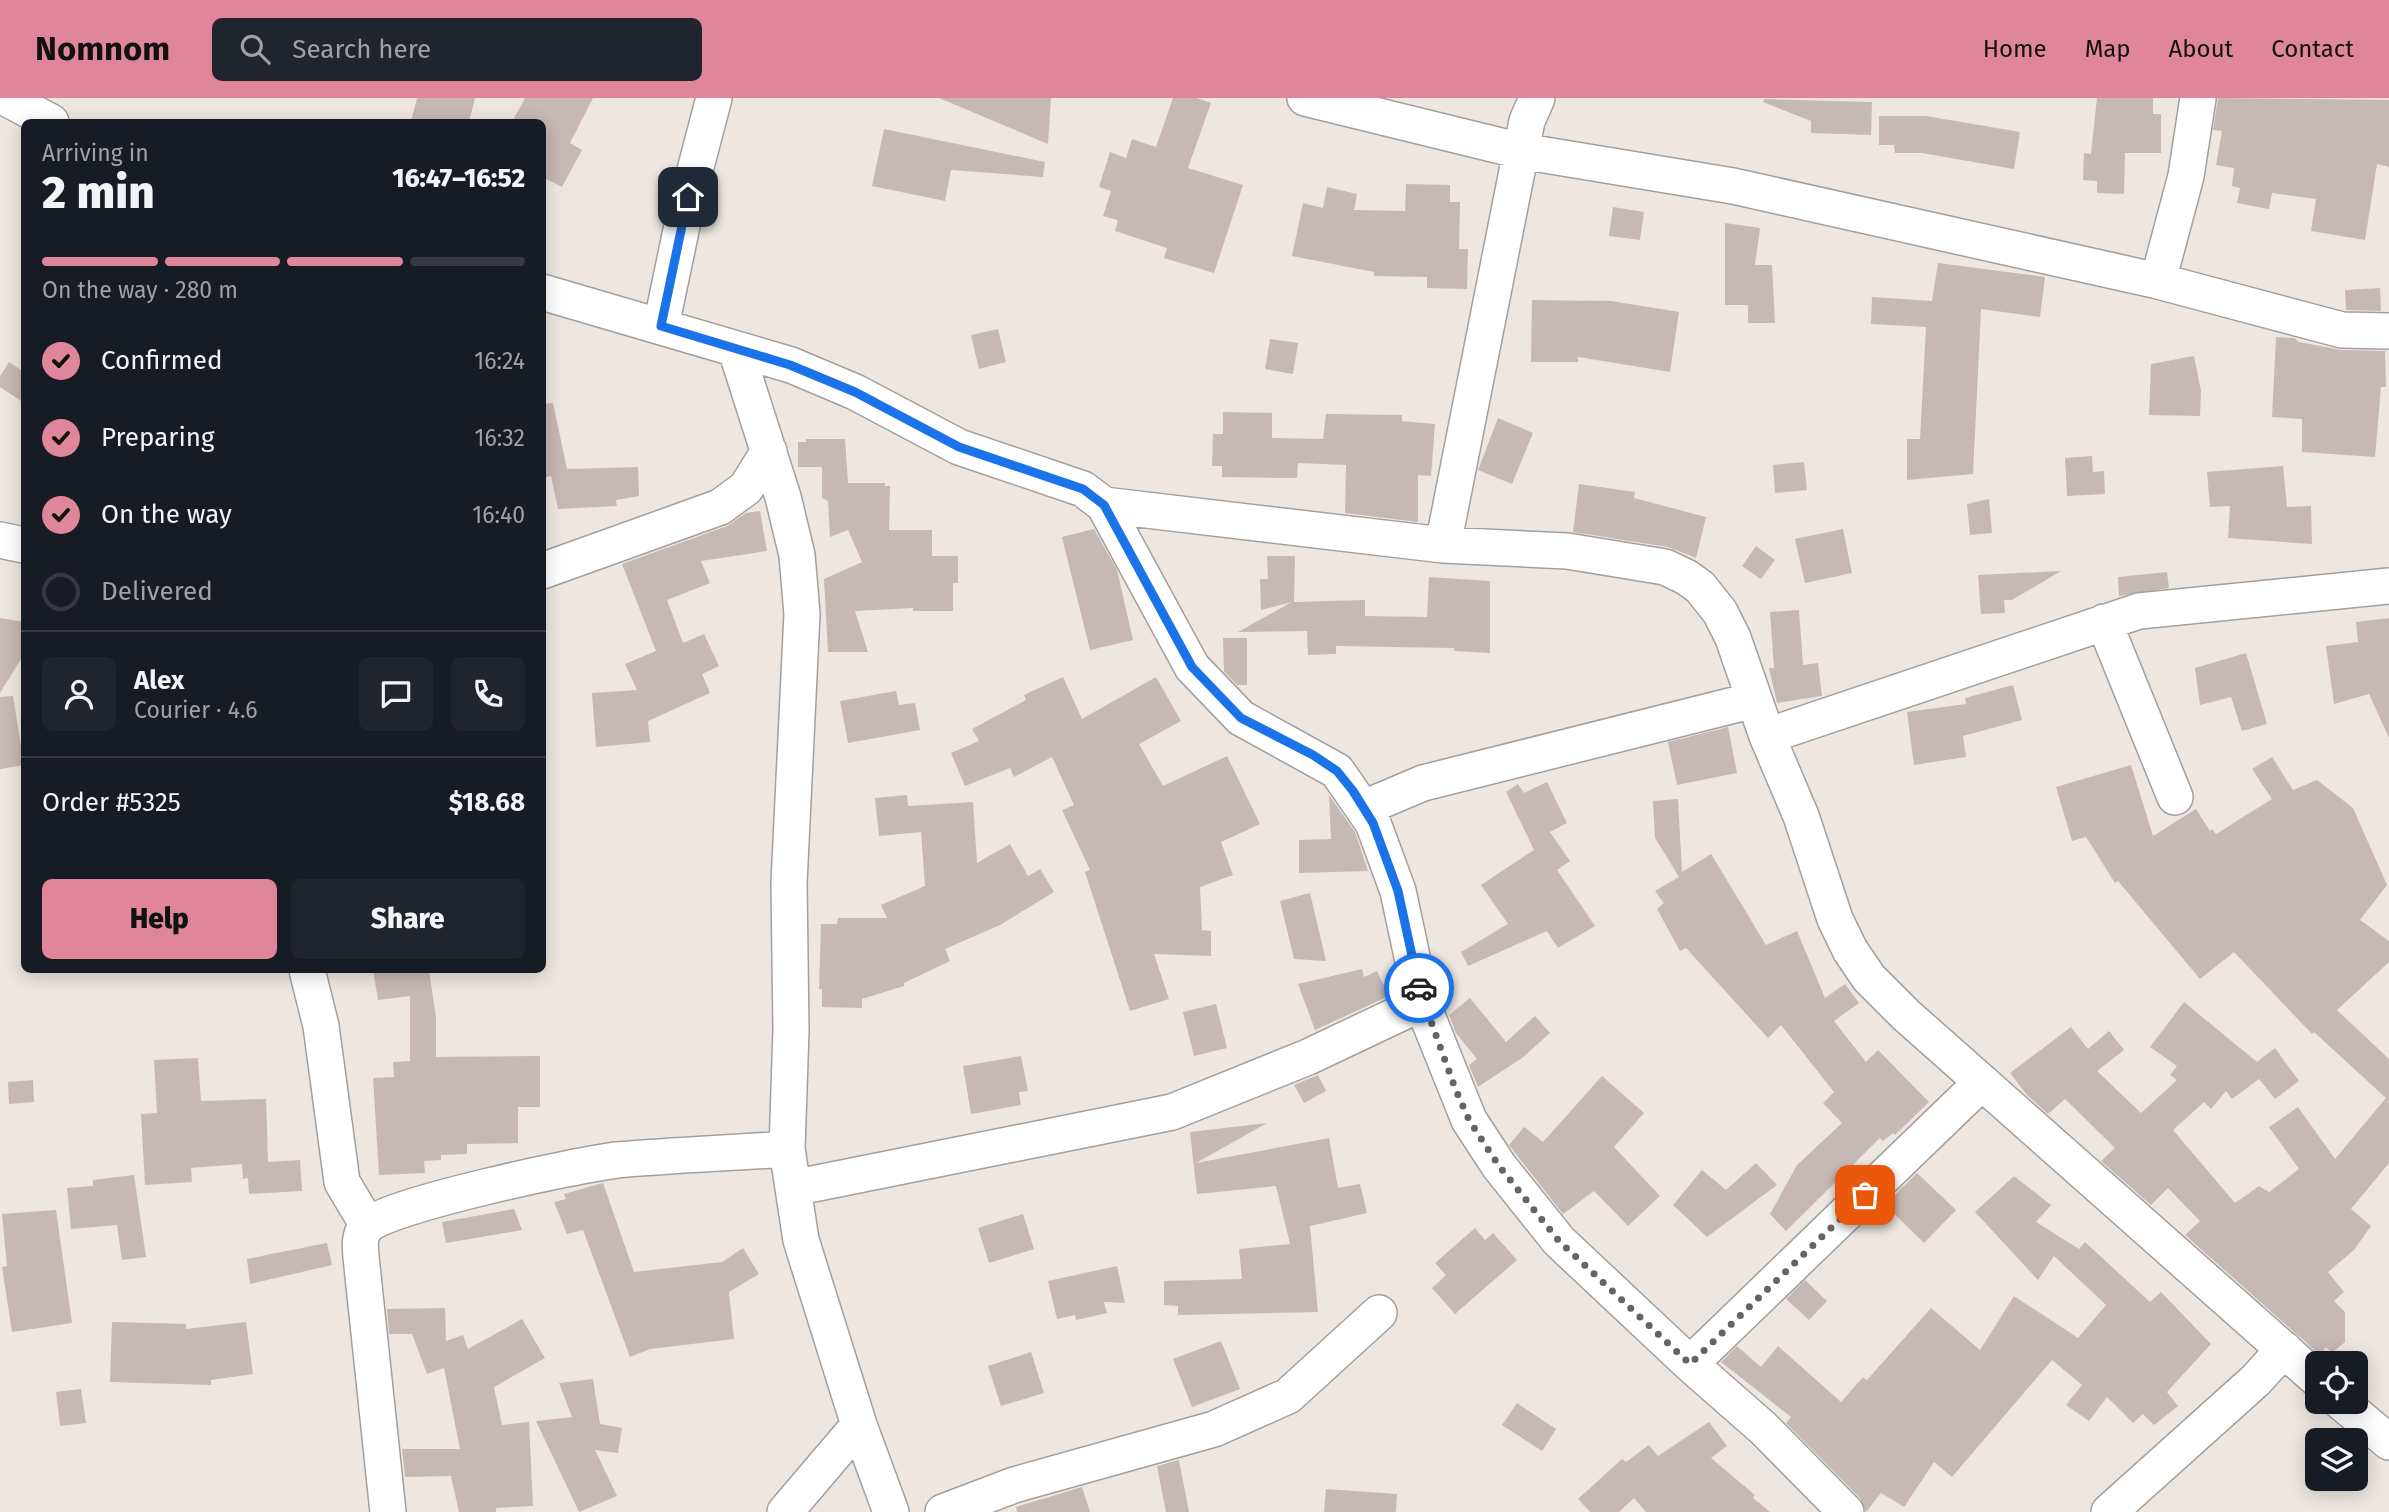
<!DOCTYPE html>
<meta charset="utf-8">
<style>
body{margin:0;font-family:"Fira Sans",sans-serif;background:#20242c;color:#f1f3f6;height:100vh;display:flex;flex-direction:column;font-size:26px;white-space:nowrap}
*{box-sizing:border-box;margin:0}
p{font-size:23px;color:#9ea1a6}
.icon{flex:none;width:38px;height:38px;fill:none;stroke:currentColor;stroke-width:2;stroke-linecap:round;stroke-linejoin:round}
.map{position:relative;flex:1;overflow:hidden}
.side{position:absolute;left:21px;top:21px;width:525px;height:854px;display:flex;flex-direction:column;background:#171b24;border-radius:10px;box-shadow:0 4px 18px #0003}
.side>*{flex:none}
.controls{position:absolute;left:2305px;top:1253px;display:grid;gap:14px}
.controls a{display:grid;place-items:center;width:63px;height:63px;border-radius:10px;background:#171b24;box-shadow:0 4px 18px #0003;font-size:35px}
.pin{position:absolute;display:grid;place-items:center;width:60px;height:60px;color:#fff;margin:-30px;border-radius:14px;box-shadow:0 4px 10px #0006}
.courier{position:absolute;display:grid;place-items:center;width:70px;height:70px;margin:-35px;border:5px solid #1a73e8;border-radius:50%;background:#fff;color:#222;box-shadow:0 2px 9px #0007}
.summary em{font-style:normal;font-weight:800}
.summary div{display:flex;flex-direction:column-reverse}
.summary{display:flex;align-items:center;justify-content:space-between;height:119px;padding:0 21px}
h1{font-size:46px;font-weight:800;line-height:52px}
.bar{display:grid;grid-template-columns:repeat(4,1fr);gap:10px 7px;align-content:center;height:84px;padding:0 21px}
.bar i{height:9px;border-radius:5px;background:#363941}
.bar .on{background:#df869c}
.bar p{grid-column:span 4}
.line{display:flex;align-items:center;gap:18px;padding:0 21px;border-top:2px solid #363941}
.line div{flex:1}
.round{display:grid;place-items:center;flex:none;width:74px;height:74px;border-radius:10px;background:#20242c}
ol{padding:0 21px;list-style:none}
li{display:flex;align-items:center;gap:21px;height:77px}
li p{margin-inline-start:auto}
li .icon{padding:7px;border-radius:50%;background:#df869c;color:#111;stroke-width:4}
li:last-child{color:#9ea1a6}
li i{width:38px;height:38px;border:4px solid #363941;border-radius:50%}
.cta{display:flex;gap:14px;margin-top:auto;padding:14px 21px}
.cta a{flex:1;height:80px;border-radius:10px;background:#df869c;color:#111;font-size:28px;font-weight:800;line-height:80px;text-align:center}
.cta a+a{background:#20242c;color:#f1f3f6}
header{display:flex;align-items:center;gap:42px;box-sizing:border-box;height:98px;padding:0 35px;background:#df869c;color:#111}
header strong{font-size:33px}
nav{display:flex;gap:38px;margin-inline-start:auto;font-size:24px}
.search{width:490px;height:63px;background:#20242c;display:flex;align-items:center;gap:18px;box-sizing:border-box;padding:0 24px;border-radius:10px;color:#9ea1a6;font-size:26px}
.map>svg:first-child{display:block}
.building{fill:#c6b8b5}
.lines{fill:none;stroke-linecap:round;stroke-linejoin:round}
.minor-casing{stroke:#a0a0a0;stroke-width:38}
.minor{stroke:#fff;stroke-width:35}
.done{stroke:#666361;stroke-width:7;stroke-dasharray:0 12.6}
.route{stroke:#1a73e8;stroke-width:9}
</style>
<header>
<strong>Nomnom</strong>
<div class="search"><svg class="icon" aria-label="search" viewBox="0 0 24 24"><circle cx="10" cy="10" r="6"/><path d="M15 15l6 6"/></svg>Search here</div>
<nav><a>Home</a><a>Map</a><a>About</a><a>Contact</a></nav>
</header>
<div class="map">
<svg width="2389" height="1414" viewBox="0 0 2389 1414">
<rect width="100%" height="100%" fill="#eee7e1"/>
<path class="building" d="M 417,0 L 475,0 L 469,24 L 411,24 Z
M 525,0 L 593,0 L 570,45 L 582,52 L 562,89 L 542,79 L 542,24 L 512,24 Z
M 939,0 L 1051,0 L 1048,46 Z
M 1173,0 L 1197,0 L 1211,5 L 1188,70 L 1243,87 L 1214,175 L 1164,160 L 1167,150 L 1115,133 L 1118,122 L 1103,118 L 1111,93 L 1099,89 L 1110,54 L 1126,60 L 1132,41 L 1156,49 Z
M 2097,0 L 2153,0 L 2153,16 L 2161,16 L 2161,55 L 2125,55 L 2124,96 L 2097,95 L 2097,83 L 2083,82 L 2084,55 L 2091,56 Z
M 2218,0 L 2389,2 L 2389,69 L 2377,66 L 2365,142 L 2311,133 L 2316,101 L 2272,95 L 2269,111 L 2237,105 L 2240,90 L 2232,88 L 2234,70 L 2216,67 L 2222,33 L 2213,32 Z
M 1764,1 L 1872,4 L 1871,37 L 1811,35 L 1811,23 L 1763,4 Z
M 1879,18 L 1926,18 L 2020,34 L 2014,71 L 1922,55 L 1895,55 L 1894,47 L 1879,47 Z
M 884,31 L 1045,64 L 1043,79 L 951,72 L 945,103 L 872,88 Z
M 1406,86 L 1450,87 L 1450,104 L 1460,104 L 1459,151 L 1468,151 L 1467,191 L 1427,190 L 1427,179 L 1374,178 L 1374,174 L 1292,158 L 1303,105 L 1323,110 L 1327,89 L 1357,96 L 1354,112 L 1405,113 Z
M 1613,109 L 1644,114 L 1640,142 L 1609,138 Z
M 1725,125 L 1760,130 L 1755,167 L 1772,167 L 1775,225 L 1748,225 L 1748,207 L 1725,207 Z
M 1938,165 L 2045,179 L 2040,219 L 1981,211 L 1973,376 L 1907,382 L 1907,341 L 1920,341 L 1926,229 L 1871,226 L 1872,199 L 1932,203 Z
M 2380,190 L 2381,213 L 2346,212 L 2345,192 Z
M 1532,202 L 1611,203 L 1679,214 L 1670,274 L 1578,259 L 1578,264 L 1531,264 Z
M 998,231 L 1006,264 L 979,271 L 971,237 Z
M 2276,239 L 2294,240 L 2299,244 L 2341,252 L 2385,253 L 2386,289 L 2381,289 L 2375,359 L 2302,354 L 2302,321 L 2272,319 Z
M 1270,241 L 1298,245 L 1293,276 L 1265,271 Z
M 2194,258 L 2201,293 L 2200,318 L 2149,317 L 2151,266 Z
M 9,264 L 24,274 L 24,305 L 0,289 L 0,278 Z
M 553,305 L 567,371 L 638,369 L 639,398 L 616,402 L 617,408 L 558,411 L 551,378 L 542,380 L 542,306 Z
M 1223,314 L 1272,315 L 1272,340 L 1323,341 L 1326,316 L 1402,317 L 1402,323 L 1435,326 L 1431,378 L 1418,377 L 1418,424 L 1345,415 L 1346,367 L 1298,365 L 1297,380 L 1222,379 L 1222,368 L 1212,368 L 1213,336 L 1223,336 Z
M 1498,320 L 1533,335 L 1512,386 L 1478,372 Z
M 806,341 L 845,341 L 848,385 L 885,385 L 885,388 L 890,388 L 889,432 L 932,432 L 932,458 L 958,458 L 958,485 L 953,485 L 953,513 L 913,513 L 913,510 L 855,513 L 868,554 L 828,554 L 824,481 L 862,464 L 848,432 L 830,439 L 828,403 L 822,400 L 822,369 L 798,369 L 798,344 L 806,344 Z
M 2092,358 L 2093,374 L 2104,373 L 2105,396 L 2067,398 L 2065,360 Z
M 1804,364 L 1807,392 L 1775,395 L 1773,367 Z
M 2283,368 L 2287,409 L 2311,408 L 2312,446 L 2228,440 L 2230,408 L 2210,409 L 2207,374 Z
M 1579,386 L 1635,394 L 1634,400 L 1706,419 L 1696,460 L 1668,449 L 1573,434 Z
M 1989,401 L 1992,435 L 1970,437 L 1967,406 Z
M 760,413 L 767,453 L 701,463 L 710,485 L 667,502 L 683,545 L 704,536 L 719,568 L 702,576 L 710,595 L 648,623 L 650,644 L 596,649 L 592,595 L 637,592 L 625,566 L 656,553 L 622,466 L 727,428 L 746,415 Z
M 1094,431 L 1117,472 L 1133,542 L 1090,552 L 1062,439 Z
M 1843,431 L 1852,475 L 1805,485 L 1795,441 Z
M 1756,448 L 1775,462 L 1761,481 L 1742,468 Z
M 1267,458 L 1295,458 L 1294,504 L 1365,502 L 1365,518 L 1427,519 L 1429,479 L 1490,483 L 1490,555 L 1454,553 L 1454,550 L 1336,548 L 1336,556 L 1308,557 L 1307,533 L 1238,534 L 1292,504 L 1261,512 L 1260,481 L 1268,481 Z
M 2061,473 L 2012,502 L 2004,502 L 2005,515 L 1981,516 L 1978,477 Z
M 2167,474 L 2169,490 L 2119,498 L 2118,479 Z
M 1799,512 L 1803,567 L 1818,565 L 1822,598 L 1777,605 L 1769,570 L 1774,570 L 1770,514 Z
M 0,520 L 24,524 L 24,556 L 0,595 Z
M 2389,520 L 2389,640 L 2369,596 L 2334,606 L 2326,548 L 2358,544 L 2356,524 Z
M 1223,540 L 1247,540 L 1247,587 L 1237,587 L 1224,573 Z
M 2246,555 L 2267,626 L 2242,633 L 2231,599 L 2200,607 L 2195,570 Z
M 1063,579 L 1082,621 L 1156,579 L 1181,623 L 1139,646 L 1163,688 L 1227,658 L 1260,726 L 1221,744 L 1233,777 L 1200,789 L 1202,832 L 1211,833 L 1211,858 L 1154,856 L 1169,901 L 1130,913 L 1085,774 L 1090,772 L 1062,712 L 1074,707 L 1052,659 L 1014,679 L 1010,670 L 965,688 L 951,655 L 979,643 L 972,631 L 1026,602 L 1024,597 Z
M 2013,587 L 2022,622 L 1963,638 L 1966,659 L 1914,667 L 1907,614 L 1966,606 L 1965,600 Z
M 896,593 L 899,607 L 915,605 L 920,632 L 848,645 L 840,603 Z
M 13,598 L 24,667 L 0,671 L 0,599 Z
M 1728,629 L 1737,675 L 1677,687 L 1668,644 Z
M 2272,659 L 2293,692 L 2317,682 L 2353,710 L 2387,787 L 2360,822 L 2389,843 L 2389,864 L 2337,912 L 2389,961 L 2389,1065 L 2351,1111 L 2371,1128 L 2354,1152 L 2328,1174 L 2344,1194 L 2334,1203 L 2345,1214 L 2345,1244 L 2332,1255 L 2326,1249 L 2320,1257 L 2185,1137 L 2200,1123 L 2168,1090 L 2151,1107 L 2101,1063 L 2115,1050 L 2065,1001 L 2048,1016 L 2027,997 L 2010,975 L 2071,929 L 2088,951 L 2109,933 L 2124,952 L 2097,973 L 2141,1015 L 2177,982 L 2170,977 L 2177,968 L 2150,949 L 2184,904 L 2257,964 L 2275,950 L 2299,983 L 2275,1001 L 2259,981 L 2232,1001 L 2226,993 L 2211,1011 L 2204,1004 L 2173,1032 L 2235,1105 L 2259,1088 L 2269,1094 L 2299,1071 L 2269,1029 L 2298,1009 L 2335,1061 L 2386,1000 L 2314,934 L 2312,936 L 2234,854 L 2200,881 L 2118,783 L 2115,785 L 2086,739 L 2072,743 L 2056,689 L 2131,667 L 2153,738 L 2196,711 L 2210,733 L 2212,731 L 2216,736 L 2272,701 L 2252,671 Z
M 1547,684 L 1567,725 L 1550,734 L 1570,763 L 1557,772 L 1595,828 L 1558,850 L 1547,833 L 1468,868 L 1461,854 L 1508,826 L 1481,787 L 1534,752 L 1506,694 L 1518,686 L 1524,695 Z
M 907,697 L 908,708 L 973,704 L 977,765 L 1010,746 L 1028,778 L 1040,771 L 1054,794 L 1000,827 L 945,851 L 950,863 L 904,885 L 904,888 L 862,901 L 862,910 L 822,909 L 822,891 L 819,891 L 821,826 L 837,826 L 838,820 L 887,820 L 881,807 L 925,788 L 921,734 L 879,738 L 875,700 Z
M 1329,697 L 1355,734 L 1368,773 L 1299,775 L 1299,742 L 1331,741 Z
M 1678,701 L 1682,774 L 1711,756 L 1766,847 L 1797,833 L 1825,900 L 1845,886 L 1859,905 L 1834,923 L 1866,964 L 1878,952 L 1929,1004 L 1895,1037 L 1893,1035 L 1883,1043 L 1880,1040 L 1786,1133 L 1770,1116 L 1797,1067 L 1842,1025 L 1823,1005 L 1834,994 L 1781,927 L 1768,940 L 1686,850 L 1680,853 L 1657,811 L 1664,805 L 1655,793 L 1679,779 L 1655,740 L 1653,703 Z
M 1310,795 L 1326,863 L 1294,861 L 1280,803 Z
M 1362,871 L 1364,879 L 1377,873 L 1389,898 L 1315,932 L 1298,886 Z
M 373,872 L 429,872 L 436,919 L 436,959 L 540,958 L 540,1009 L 518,1009 L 518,1045 L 467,1046 L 467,1056 L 441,1057 L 441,1062 L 424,1063 L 425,1075 L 379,1077 L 373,980 L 394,979 L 393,964 L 410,963 L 410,898 L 378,902 Z
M 1470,900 L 1506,944 L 1535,918 L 1550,935 L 1522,960 L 1478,989 L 1469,967 L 1477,961 L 1456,935 L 1449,917 Z
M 1216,906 L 1227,950 L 1194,958 L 1183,914 Z
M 1021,958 L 1028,993 L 1019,994 L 1021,1007 L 971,1016 L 963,968 Z
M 198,960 L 201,1003 L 266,1001 L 268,1064 L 300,1062 L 302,1093 L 249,1096 L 248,1080 L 243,1081 L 242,1066 L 191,1070 L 192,1084 L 145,1087 L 141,1016 L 157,1015 L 154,962 Z
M 1318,977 L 1326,993 L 1304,1005 L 1294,987 Z
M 1602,978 L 1644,1015 L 1614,1049 L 1660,1098 L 1628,1128 L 1594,1093 L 1563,1116 L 1509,1047 L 1524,1029 L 1543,1044 Z
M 33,982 L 34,1004 L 9,1006 L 8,984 Z
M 1267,1025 L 1196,1065 L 1329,1040 L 1338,1090 L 1360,1086 L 1367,1115 L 1310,1128 L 1318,1214 L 1178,1217 L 1178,1208 L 1164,1207 L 1164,1183 L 1242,1181 L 1239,1151 L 1290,1146 L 1276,1088 L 1197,1096 L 1190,1034 Z
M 1756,1065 L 1777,1087 L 1707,1139 L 1673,1107 L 1702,1072 L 1726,1092 Z
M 1917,1075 L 1956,1112 L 1924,1145 L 1885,1107 Z
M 134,1077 L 146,1159 L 122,1162 L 117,1127 L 71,1131 L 67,1090 L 93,1088 L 93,1082 Z
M 2014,1078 L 2051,1107 L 2036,1124 L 2079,1151 L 2085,1144 L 2150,1204 L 2161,1194 L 2211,1246 L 2167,1294 L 2178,1308 L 2154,1327 L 2143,1316 L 2133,1325 L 2107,1299 L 2089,1323 L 2066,1307 L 2082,1287 L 2052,1262 L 1952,1379 L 1934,1364 L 1904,1409 L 1881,1395 L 1866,1414 L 1860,1400 L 1786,1325 L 1791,1319 L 1721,1264 L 1737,1248 L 1761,1269 L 1778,1248 L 1841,1304 L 1863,1279 L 1867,1282 L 1931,1210 L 1980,1252 L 2014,1198 L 2078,1240 L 2106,1207 L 2054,1158 L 2038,1182 L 1975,1114 Z
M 603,1085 L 634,1174 L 722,1164 L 743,1150 L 759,1176 L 729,1194 L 734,1241 L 650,1251 L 630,1259 L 583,1132 L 567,1136 L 554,1104 L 566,1101 L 564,1096 Z
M 514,1111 L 522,1132 L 446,1145 L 442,1124 Z
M 56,1112 L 72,1225 L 12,1234 L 2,1169 L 7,1168 L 2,1116 Z
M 1023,1116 L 1034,1151 L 989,1165 L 978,1130 Z
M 1475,1130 L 1485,1142 L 1493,1135 L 1517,1162 L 1455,1216 L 1432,1190 L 1446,1177 L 1435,1165 Z
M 327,1145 L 332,1167 L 250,1186 L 247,1161 Z
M 1117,1168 L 1125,1205 L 1104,1204 L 1107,1215 L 1076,1222 L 1075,1217 L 1057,1221 L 1048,1183 Z
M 1805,1182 L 1827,1203 L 1809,1222 L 1786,1201 Z
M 445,1210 L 446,1243 L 463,1237 L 468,1251 L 522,1221 L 545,1260 L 494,1289 L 502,1327 L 529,1324 L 533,1408 L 496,1410 L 496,1414 L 459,1414 L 451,1378 L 405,1379 L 402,1351 L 460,1351 L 444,1270 L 427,1276 L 412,1236 L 389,1236 L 387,1211 Z
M 112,1224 L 186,1226 L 186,1231 L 246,1224 L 253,1276 L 211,1282 L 211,1287 L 110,1284 Z
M 1221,1243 L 1240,1291 L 1192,1309 L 1173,1261 Z
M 1031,1254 L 1044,1295 L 1001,1308 L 988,1268 Z
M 593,1281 L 600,1326 L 622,1330 L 618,1355 L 595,1352 L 617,1398 L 579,1414 L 536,1323 L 572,1319 L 559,1285 Z
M 81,1291 L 86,1325 L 60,1328 L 56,1294 Z
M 1517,1305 L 1556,1331 L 1542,1353 L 1502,1327 Z
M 1709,1324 L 1727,1348 L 1711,1360 L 1755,1397 L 1753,1400 L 1770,1414 L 1646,1414 L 1634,1400 L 1619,1414 L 1590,1414 L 1578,1401 L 1622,1361 L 1626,1364 L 1649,1347 L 1658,1358 Z
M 1179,1362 L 1189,1414 L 1166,1414 L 1157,1368 Z
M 1082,1389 L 1090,1414 L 1017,1414 L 1016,1409 Z
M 1326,1391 L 1397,1396 L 1396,1414 L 1324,1414 Z"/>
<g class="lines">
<defs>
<path id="minor" d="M 6,0 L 51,24
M 1305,0 L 1521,53 L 1733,88 L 2158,183 L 2342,232 L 2389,233
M 2158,183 L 2186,78 L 2198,0
M 542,194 L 791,267 L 855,294 L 959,349 L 1083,391 L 1104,407 L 1192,569 L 1241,620 L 1337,673 L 1373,725 L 1398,793 L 1422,905 L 1469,1022 L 1499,1068 L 1559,1143 L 1690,1266 L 1763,1330 L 1846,1414
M 661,228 L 688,99 L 714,0
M 736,252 L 783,399 L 797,457 L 802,516 L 789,785 L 791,932 L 787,1051 L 801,1142 L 859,1327 L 891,1414
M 1104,407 L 1443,447 L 1567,453 L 1665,469 L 1686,479 L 1700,489 L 1720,514 L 1733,540 L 1767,638 L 1801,718 L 1835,821 L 1850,852 L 1869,880 L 1906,917 L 2317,1281
M 0,442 L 24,447
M 1443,447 L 1521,53 L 1527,23 L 1537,0
M 542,473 L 720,409 L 746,390 L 769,353
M 2104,524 L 2175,699
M 1767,638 L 2139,513 L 2389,488
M 1364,710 L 1423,685 L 1754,602
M 307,872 L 321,928 L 342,1084 L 367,1126
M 793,1090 L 1172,1014 L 1308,959 L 1422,905
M 1690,1266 L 1982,984
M 2341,1304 L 2389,1344
M 388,1414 L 361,1159 C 360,1148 359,1138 366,1129 C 382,1108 582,1066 617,1062 C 673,1057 730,1055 787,1051
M 785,1414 L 859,1327
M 943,1414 L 1014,1387 L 1214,1331 L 1288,1298 L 1379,1215
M 2109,1414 L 2256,1282 L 2284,1251"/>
</defs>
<use href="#minor" class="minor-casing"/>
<use href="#minor" class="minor"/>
</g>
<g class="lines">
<path class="done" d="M 1419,890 L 1455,990 L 1469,1022 L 1499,1068 L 1559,1143 L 1690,1266 L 1865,1097"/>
<path class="route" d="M 688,99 L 661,228 L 790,267 L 855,294 L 959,349 L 1083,391 L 1104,407 L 1192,569 L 1241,620 L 1313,657 L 1337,673 L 1353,693 L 1373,725 L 1398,793 L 1419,890"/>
</g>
</svg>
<div class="controls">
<a><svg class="icon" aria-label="locate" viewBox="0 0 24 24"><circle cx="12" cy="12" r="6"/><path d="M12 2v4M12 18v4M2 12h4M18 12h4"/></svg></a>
<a><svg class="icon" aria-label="layers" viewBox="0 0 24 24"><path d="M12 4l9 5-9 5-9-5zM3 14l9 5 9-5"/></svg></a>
</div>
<div class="pin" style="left:1865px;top:1097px;background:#ea580c"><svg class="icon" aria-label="bag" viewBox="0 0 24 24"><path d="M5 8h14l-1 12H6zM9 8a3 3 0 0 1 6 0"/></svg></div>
<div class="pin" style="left:688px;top:99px;background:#1f2937"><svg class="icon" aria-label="home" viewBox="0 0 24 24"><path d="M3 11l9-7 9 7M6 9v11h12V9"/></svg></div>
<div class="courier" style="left:1419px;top:890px"><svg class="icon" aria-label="car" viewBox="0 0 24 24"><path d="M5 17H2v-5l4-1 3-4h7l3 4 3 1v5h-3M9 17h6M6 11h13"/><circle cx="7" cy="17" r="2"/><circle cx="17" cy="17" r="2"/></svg></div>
<section class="side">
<div class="summary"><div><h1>2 min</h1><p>Arriving in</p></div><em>16:47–16:52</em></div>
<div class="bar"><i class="on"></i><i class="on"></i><i class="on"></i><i></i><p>On the way · 280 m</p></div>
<ol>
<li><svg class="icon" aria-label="check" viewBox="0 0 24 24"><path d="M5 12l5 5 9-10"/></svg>Confirmed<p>16:24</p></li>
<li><svg class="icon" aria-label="check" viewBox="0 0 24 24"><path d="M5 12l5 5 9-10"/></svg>Preparing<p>16:32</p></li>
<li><svg class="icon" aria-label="check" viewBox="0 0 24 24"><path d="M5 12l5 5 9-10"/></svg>On the way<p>16:40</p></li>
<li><i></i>Delivered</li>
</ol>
<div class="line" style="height:126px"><a class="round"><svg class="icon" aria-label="person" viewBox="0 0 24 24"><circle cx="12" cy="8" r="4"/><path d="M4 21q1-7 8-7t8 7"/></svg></a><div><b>Alex</b><p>Courier · 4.6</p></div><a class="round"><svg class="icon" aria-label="chat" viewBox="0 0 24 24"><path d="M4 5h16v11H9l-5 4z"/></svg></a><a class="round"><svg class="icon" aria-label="phone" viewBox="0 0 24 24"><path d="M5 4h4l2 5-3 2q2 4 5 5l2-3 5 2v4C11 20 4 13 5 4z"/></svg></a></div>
<div class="line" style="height:91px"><div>Order #5325</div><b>$18.68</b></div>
<div class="cta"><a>Help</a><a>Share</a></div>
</section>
</div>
